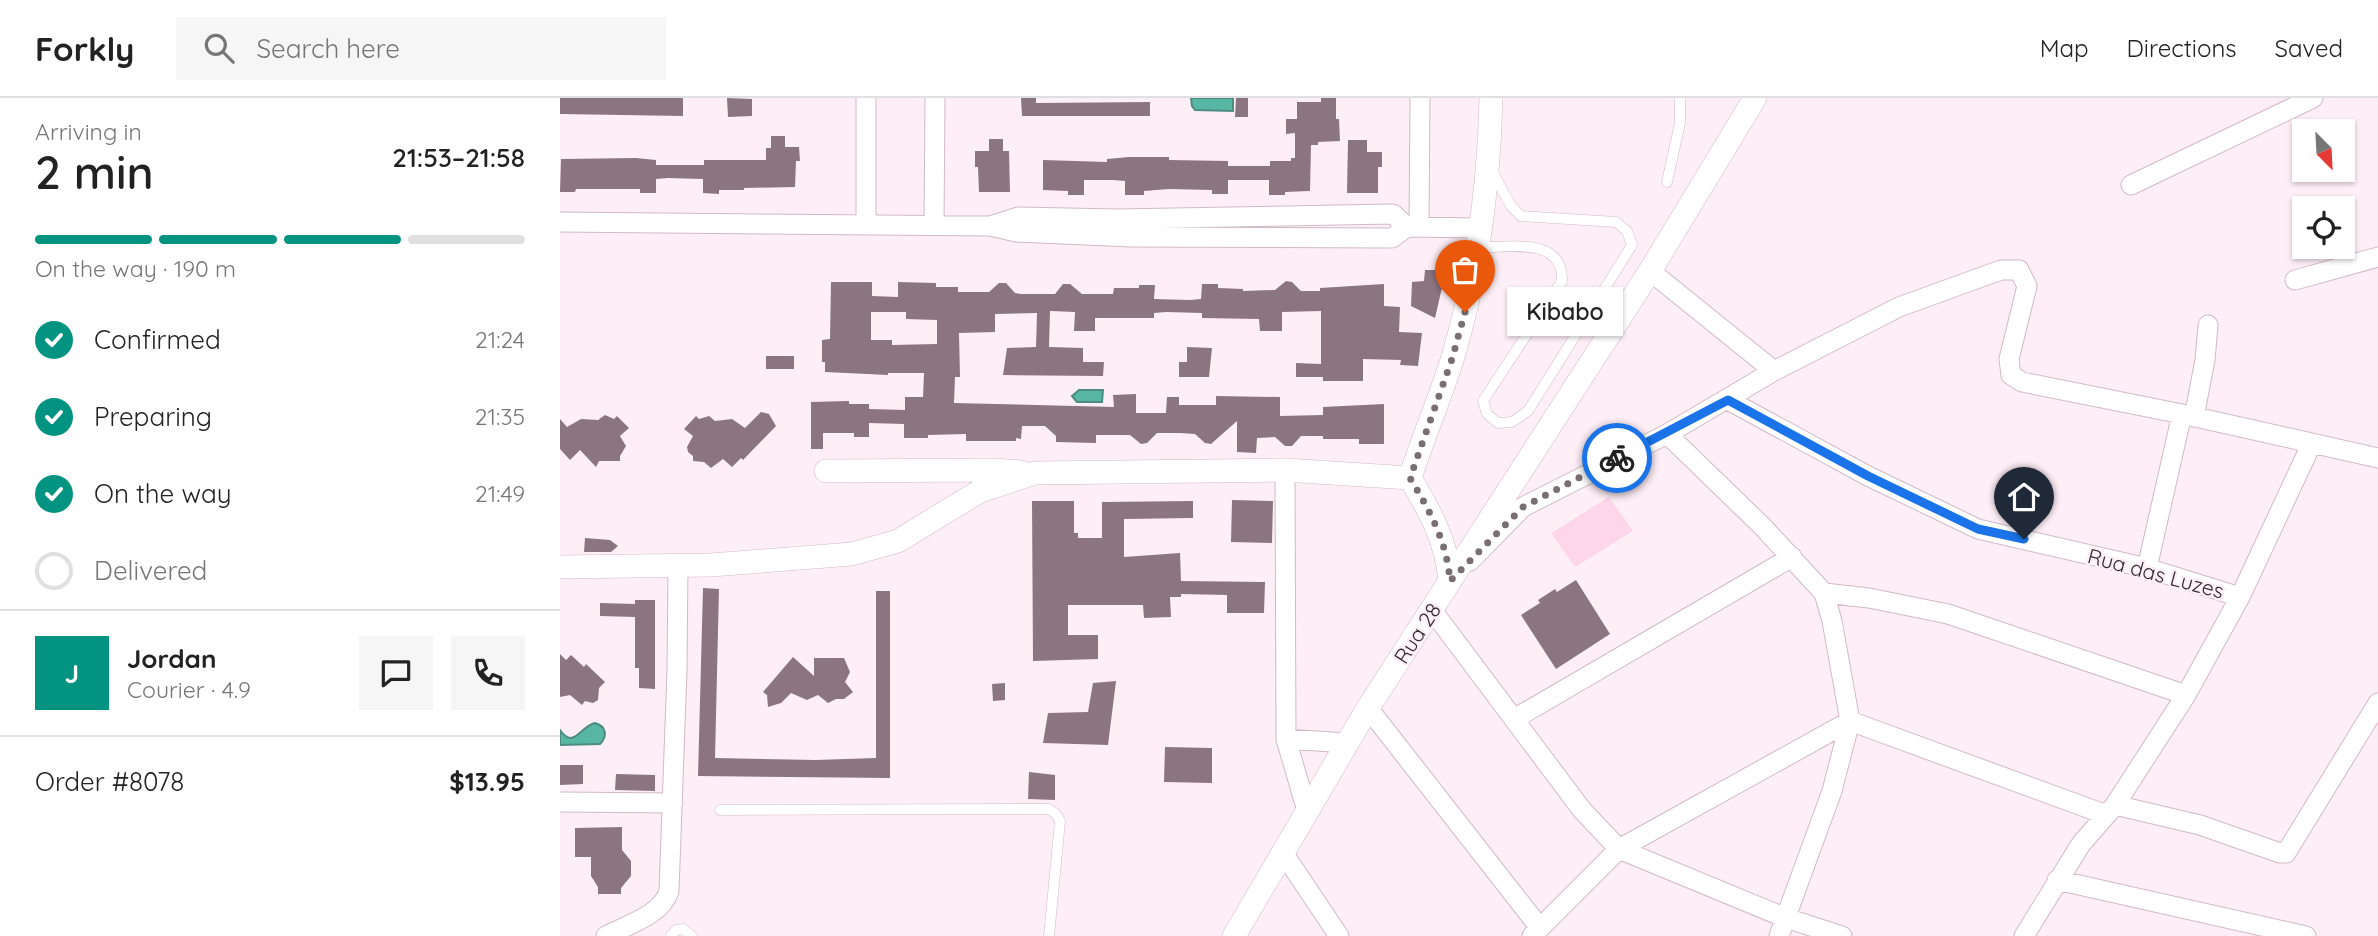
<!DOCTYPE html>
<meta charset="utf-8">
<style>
body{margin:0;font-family:Quicksand,sans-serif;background:#f6f6f6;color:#222;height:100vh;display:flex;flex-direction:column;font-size:26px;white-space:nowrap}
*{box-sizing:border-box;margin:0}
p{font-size:23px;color:#767676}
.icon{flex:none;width:38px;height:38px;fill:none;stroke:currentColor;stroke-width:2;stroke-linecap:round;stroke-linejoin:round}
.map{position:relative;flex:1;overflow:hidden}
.sheet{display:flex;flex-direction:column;background:#fff;width:560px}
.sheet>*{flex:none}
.needle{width:46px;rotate:156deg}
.buttons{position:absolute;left:1732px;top:21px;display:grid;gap:14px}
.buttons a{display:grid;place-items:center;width:63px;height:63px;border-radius:0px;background:#fff;box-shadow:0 2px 5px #0004;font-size:35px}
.pin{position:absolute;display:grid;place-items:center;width:60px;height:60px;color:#fff;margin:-72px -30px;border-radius:50% 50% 50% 0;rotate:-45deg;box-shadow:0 0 7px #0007}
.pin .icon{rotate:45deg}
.courier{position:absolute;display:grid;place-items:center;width:70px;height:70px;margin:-35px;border:5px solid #1a73e8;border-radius:50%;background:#fff;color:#222;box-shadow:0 2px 9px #0007}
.bubble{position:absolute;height:49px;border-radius:0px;background:#fff;box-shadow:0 2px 5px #0004;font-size:23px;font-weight:600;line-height:49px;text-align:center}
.headline em{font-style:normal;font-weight:600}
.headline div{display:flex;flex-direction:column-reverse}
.headline{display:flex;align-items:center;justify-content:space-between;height:119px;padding:0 35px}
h1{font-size:46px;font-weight:600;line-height:52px}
.bar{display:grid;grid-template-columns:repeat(4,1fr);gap:10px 7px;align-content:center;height:84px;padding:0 35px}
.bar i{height:9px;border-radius:5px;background:#e0e0e0}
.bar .current{background:#029381}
.bar p{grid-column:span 4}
.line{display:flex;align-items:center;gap:18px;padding:0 35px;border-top:2px solid #e0e0e0}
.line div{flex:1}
.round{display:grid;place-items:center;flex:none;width:74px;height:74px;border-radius:0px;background:#f6f6f6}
ol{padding:0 35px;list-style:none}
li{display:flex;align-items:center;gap:21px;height:77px}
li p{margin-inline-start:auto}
li .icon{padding:7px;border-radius:50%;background:#029381;color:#fff;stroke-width:4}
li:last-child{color:#767676}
li i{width:38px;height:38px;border:4px solid #e0e0e0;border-radius:50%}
header{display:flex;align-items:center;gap:42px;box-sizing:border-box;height:98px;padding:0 35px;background:#fff;border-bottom:2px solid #e0e0e0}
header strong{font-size:33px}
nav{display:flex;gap:38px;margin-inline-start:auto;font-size:24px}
.search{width:490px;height:63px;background:#f6f6f6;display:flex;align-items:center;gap:18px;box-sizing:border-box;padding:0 24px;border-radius:0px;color:#767676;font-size:26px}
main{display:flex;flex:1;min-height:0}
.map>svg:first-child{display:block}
.green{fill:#fdd6e9}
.water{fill:#57b6a4;stroke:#4c8c80;stroke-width:2}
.building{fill:#8b7580;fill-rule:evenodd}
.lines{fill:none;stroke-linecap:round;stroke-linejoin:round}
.service-casing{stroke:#d1b9c5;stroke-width:11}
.minor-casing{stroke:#d1b9c5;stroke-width:21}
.tertiary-casing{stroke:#d1b9c5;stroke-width:24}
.service{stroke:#fff;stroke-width:10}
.minor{stroke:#fff;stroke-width:19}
.tertiary{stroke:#fff;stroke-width:23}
.done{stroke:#796e73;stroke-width:7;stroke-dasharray:0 12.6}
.route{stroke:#1a73e8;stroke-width:9}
.labels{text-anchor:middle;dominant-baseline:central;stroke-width:5;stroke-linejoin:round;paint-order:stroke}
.street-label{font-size:21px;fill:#32292d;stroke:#feeff6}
</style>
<header>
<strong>Forkly</strong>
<div class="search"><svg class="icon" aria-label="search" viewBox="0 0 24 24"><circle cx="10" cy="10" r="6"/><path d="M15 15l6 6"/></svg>Search here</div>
<nav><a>Map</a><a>Directions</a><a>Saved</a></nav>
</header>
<main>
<section class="sheet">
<div class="headline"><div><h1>2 min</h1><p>Arriving in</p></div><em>21:53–21:58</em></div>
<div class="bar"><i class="current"></i><i class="current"></i><i class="current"></i><i></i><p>On the way · 190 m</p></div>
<ol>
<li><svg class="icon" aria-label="check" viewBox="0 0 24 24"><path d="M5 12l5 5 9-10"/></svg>Confirmed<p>21:24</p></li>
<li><svg class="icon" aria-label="check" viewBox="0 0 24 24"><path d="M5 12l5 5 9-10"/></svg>Preparing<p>21:35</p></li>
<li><svg class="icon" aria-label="check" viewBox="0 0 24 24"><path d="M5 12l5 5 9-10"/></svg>On the way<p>21:49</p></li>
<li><i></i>Delivered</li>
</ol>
<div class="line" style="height:126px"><b class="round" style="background:#029381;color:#fff">J</b><div><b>Jordan</b><p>Courier · 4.9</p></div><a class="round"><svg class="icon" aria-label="chat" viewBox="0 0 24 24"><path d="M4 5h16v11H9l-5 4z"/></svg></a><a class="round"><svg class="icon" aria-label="phone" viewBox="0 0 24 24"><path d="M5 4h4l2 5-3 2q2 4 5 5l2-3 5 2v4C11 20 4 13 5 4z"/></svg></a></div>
<div class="line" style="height:91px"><div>Order #8078</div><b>$13.95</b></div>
</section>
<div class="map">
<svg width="1818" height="838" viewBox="0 0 1818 838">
<rect width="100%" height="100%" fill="#feeff6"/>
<path class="green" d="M 1049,399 L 1073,433 L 1015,469 L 991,435 Z"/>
<path class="water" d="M 631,0 L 673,0 L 673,13 L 635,12 L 632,8 Z
M 519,292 L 543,292 L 542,304 L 517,304 L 512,298 Z
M 35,625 C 46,628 48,638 40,646 L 0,647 L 0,632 C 14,652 20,628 35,625 Z"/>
<path class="building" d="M 0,0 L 123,0 L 123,18 L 0,16 Z
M 167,0 L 192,1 L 192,18 L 168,19 Z
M 461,0 L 476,0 L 476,5 L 590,4 L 590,18 L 462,18 Z
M 676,0 L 688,0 L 688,19 L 675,19 Z
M 761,0 L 776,0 L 776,21 L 779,21 L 780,43 L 758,44 L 758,47 L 751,47 L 750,93 L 725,94 L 725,97 L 709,97 L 709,82 L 668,82 L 668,96 L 652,96 L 652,92 L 609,91 L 584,93 L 584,97 L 565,97 L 565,83 L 553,82 L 524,82 L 524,97 L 508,97 L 508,93 L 483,92 L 483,62 L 547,64 L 547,61 L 569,59 L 609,59 L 609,62 L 668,63 L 668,68 L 710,68 L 710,63 L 731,63 L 731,60 L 735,60 L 735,35 L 726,36 L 726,21 L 737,21 L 737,4 L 761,4 Z
M 211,38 L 225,38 L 225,49 L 239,49 L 240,63 L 236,63 L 235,89 L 184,90 L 184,92 L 159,92 L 159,96 L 143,95 L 143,81 L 108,80 L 96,81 L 96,95 L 80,95 L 80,91 L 16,91 L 15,94 L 0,94 L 1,61 L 76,60 L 96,62 L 96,67 L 144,67 L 144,62 L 206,62 L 206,50 L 211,50 Z
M 429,41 L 443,41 L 443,53 L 449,53 L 450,94 L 419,94 L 418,69 L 415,69 L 415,53 L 429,53 Z
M 788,42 L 807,42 L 807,54 L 822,54 L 822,69 L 818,69 L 818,95 L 787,95 Z
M 865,172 L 882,172 L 882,181 L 884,181 L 875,220 L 851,208 L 852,184 L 864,183 Z
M 726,183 L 732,184 L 741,193 L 760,193 L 760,190 L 824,186 L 824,208 L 840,209 L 839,234 L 862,235 L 858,268 L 840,267 L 841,262 L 803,261 L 803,283 L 763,283 L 763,279 L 736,279 L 736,265 L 761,266 L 761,213 L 722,214 L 722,233 L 700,233 L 699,221 L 642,220 L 642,215 L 606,214 L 594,215 L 594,220 L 535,220 L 535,233 L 514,233 L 515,214 L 490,213 L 489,249 L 523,250 L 523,264 L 544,264 L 543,278 L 443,277 L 447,250 L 476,249 L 477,215 L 435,216 L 435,234 L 399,235 L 400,279 L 395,279 L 394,305 L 554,309 L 553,297 L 576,296 L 576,315 L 606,315 L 607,299 L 619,299 L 619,307 L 656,307 L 656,298 L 720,299 L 720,318 L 763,317 L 763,309 L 824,306 L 824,346 L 799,346 L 799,341 L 763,341 L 763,338 L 741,338 L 732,348 L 725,348 L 715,339 L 697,340 L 696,355 L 677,354 L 677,323 L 651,346 L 645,345 L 635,336 L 620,335 L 597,335 L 587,345 L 581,346 L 570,337 L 536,337 L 536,345 L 496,344 L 496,338 L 485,328 L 462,328 L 461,341 L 456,340 L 456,343 L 406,343 L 406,336 L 368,337 L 368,340 L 344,340 L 344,326 L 309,325 L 309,339 L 294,339 L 294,335 L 263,335 L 263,351 L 251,351 L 251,304 L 289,303 L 289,306 L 309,306 L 309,311 L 345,312 L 345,299 L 363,299 L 364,275 L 328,275 L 328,277 L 265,274 L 265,264 L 262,264 L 262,242 L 270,241 L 271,184 L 312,184 L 312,198 L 338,199 L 338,184 L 376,185 L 376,189 L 398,189 L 398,194 L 429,194 L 439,185 L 446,185 L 455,195 L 461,196 L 495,196 L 503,186 L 510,186 L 522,196 L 553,196 L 554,190 L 579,190 L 579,187 L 595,187 L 594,201 L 630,202 L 641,201 L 642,186 L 658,186 L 658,190 L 683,191 L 683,193 L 715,192 ZM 311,214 L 346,214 L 346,221 L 377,222 L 377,246 L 332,247 L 332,242 L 311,242 Z
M 627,249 L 652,250 L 649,279 L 619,279 L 619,264 L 627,264 Z
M 206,258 L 234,258 L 234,271 L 206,271 Z
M 201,314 L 209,316 L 216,328 L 183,362 L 181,360 L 172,369 L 163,361 L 151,370 L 144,364 L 133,363 L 133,358 L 128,354 L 127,349 L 133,338 L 124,331 L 136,318 L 139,321 L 149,318 L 155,323 L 172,321 L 185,330 Z
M 45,317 L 54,321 L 57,318 L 69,330 L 60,338 L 66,348 L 60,358 L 60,363 L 39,363 L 36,369 L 20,352 L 10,362 L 0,351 L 0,321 L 7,329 L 21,321 L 38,322 Z
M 672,402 L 713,403 L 712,445 L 671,444 Z
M 472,403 L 514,403 L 514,435 L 518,435 L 518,440 L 542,440 L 542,404 L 633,403 L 633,420 L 564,421 L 564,459 L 620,455 L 621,483 L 705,484 L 704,515 L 667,515 L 667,497 L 621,496 L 621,499 L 610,499 L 611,519 L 584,520 L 583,507 L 508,507 L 508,537 L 538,537 L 538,561 L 473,563 Z
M 25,440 L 50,442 L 58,448 L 51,454 L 24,454 Z
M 1016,482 L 1050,536 L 996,571 L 961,517 L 980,505 L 978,502 L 995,491 L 997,494 Z
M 143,490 L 159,491 L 155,660 L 256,662 L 316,660 L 316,493 L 330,493 L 330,680 L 138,678 Z
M 75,502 L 95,502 L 95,591 L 79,590 L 79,570 L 75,570 L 75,519 L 40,518 L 40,505 L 75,506 Z
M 0,556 L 6,562 L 11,557 L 24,569 L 26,566 L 45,584 L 39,590 L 38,602 L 33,605 L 25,603 L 22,607 L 10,597 L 0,599 Z
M 233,559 L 254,578 L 254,560 L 284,560 L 290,574 L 285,584 L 293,594 L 284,601 L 276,601 L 268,605 L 258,597 L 247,602 L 231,595 L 221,605 L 208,609 L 207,597 L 203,594 Z
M 556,583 L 548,647 L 483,645 L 488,615 L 528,614 L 533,585 Z
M 445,585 L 445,602 L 433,603 L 432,586 Z
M 605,649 L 652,650 L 652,685 L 604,684 Z
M 0,667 L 23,667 L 23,686 L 0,687 Z
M 469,674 L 495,677 L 495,702 L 468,701 Z
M 56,676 L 95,677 L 95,693 L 55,692 Z
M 62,729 L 62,752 L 71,763 L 71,778 L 61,790 L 61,796 L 38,796 L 38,789 L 31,778 L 31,759 L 15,759 L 15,730 Z"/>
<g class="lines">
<defs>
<path id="service" d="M 1107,84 L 1120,25 L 1120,0
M 919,149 C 950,150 1003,138 1002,183 L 923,303 L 927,316 L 938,325 L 952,324 L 968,313 L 1072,147 L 1067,133 L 1056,124 L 961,118 L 951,108 L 932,73
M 160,712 L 489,711 L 496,716 L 500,723 L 489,838
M 111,838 L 116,832 L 123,831 L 132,838"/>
<path id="minor" d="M 306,0 L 306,127
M 1571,87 L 1753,0
M 0,124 L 430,128 L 456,134 L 572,139 L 832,140 L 847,129 L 922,130
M 374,127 L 375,0
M 430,128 L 458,119 L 557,121 L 833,116 L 847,129
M 859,129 L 860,0
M 1090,173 L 1214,273
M 1735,182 L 1818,159
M 1168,302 L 1308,378 L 1418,431 L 1587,470 L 1680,499
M 1634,319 L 1645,262 L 1648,227
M 1107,336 L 1203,429 L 1264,495 L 1272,523 L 1290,623 L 1272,693 L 1219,838
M 725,372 L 726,641 L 747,713
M 910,463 L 963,409 L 1107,336 L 1214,273 L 1339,209 L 1441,172 L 1459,172 L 1467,188 L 1449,261 L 1451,277 L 1462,284 L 1622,316 L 1818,360
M 1587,470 L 1622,316
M 1264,495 L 1309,500 L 1388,516 L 1626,597
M 872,512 L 1022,712 L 1059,751 L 1226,820 L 1282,838
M 808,610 L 980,830
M 954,621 L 1232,459
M 726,641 L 787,645
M 0,704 L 113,705
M 1555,707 L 1640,727 L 1720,755 L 1726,755 L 1818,605
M 724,756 L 779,838
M 1497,782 L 1746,838
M 46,838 C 67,827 102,817 109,793 L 117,572 L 118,468
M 972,838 L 1059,751 L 1290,623 L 1544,716
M 1464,838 L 1521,746 L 1555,707 L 1626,597 L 1680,499 L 1751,347"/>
<path id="tertiary" d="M 266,373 L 434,372 L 461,374
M 850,380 C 863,340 880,300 893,259 C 918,174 929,89 931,0
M 850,380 C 870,413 887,444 890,483
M 0,469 L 151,467 L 292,456 L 338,443 L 420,393 L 475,375 L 725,372 L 850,380
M 674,838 L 808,610 L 1090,173 L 1195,0"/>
</defs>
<use href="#service" class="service-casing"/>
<use href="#minor" class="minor-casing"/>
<use href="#tertiary" class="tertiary-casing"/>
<use href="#service" class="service"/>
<use href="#minor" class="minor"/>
<use href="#tertiary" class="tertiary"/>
</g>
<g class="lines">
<path class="done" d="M 905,214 L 892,261 L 850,380 C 870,413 887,444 890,483 L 963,409 L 1057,360"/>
<path class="route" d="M 1057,360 L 1168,302 L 1308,378 L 1418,431 L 1464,441"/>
</g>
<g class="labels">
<g class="street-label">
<text transform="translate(1596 475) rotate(15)">Rua das Luzes</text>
<text transform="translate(857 535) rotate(-57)">Rua 28</text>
</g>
</g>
</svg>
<div class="buttons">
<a><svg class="needle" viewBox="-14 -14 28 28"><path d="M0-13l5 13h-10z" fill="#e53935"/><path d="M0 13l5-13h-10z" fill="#767676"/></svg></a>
<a><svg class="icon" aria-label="locate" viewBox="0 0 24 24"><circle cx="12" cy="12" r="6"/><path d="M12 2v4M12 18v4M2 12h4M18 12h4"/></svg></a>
</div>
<div class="pin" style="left:905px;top:214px;background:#ea580c"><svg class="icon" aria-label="bag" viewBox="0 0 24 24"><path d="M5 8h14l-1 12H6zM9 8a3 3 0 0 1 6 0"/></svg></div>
<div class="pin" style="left:1464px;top:441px;background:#1f2937"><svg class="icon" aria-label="home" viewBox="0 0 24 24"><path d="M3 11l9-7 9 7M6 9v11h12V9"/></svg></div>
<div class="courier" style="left:1057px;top:360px"><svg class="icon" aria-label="bike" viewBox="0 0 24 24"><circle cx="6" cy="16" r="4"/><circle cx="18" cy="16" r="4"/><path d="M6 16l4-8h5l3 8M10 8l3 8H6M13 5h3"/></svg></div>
<div class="bubble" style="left:947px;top:189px;width:116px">Kibabo</div>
</div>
</main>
